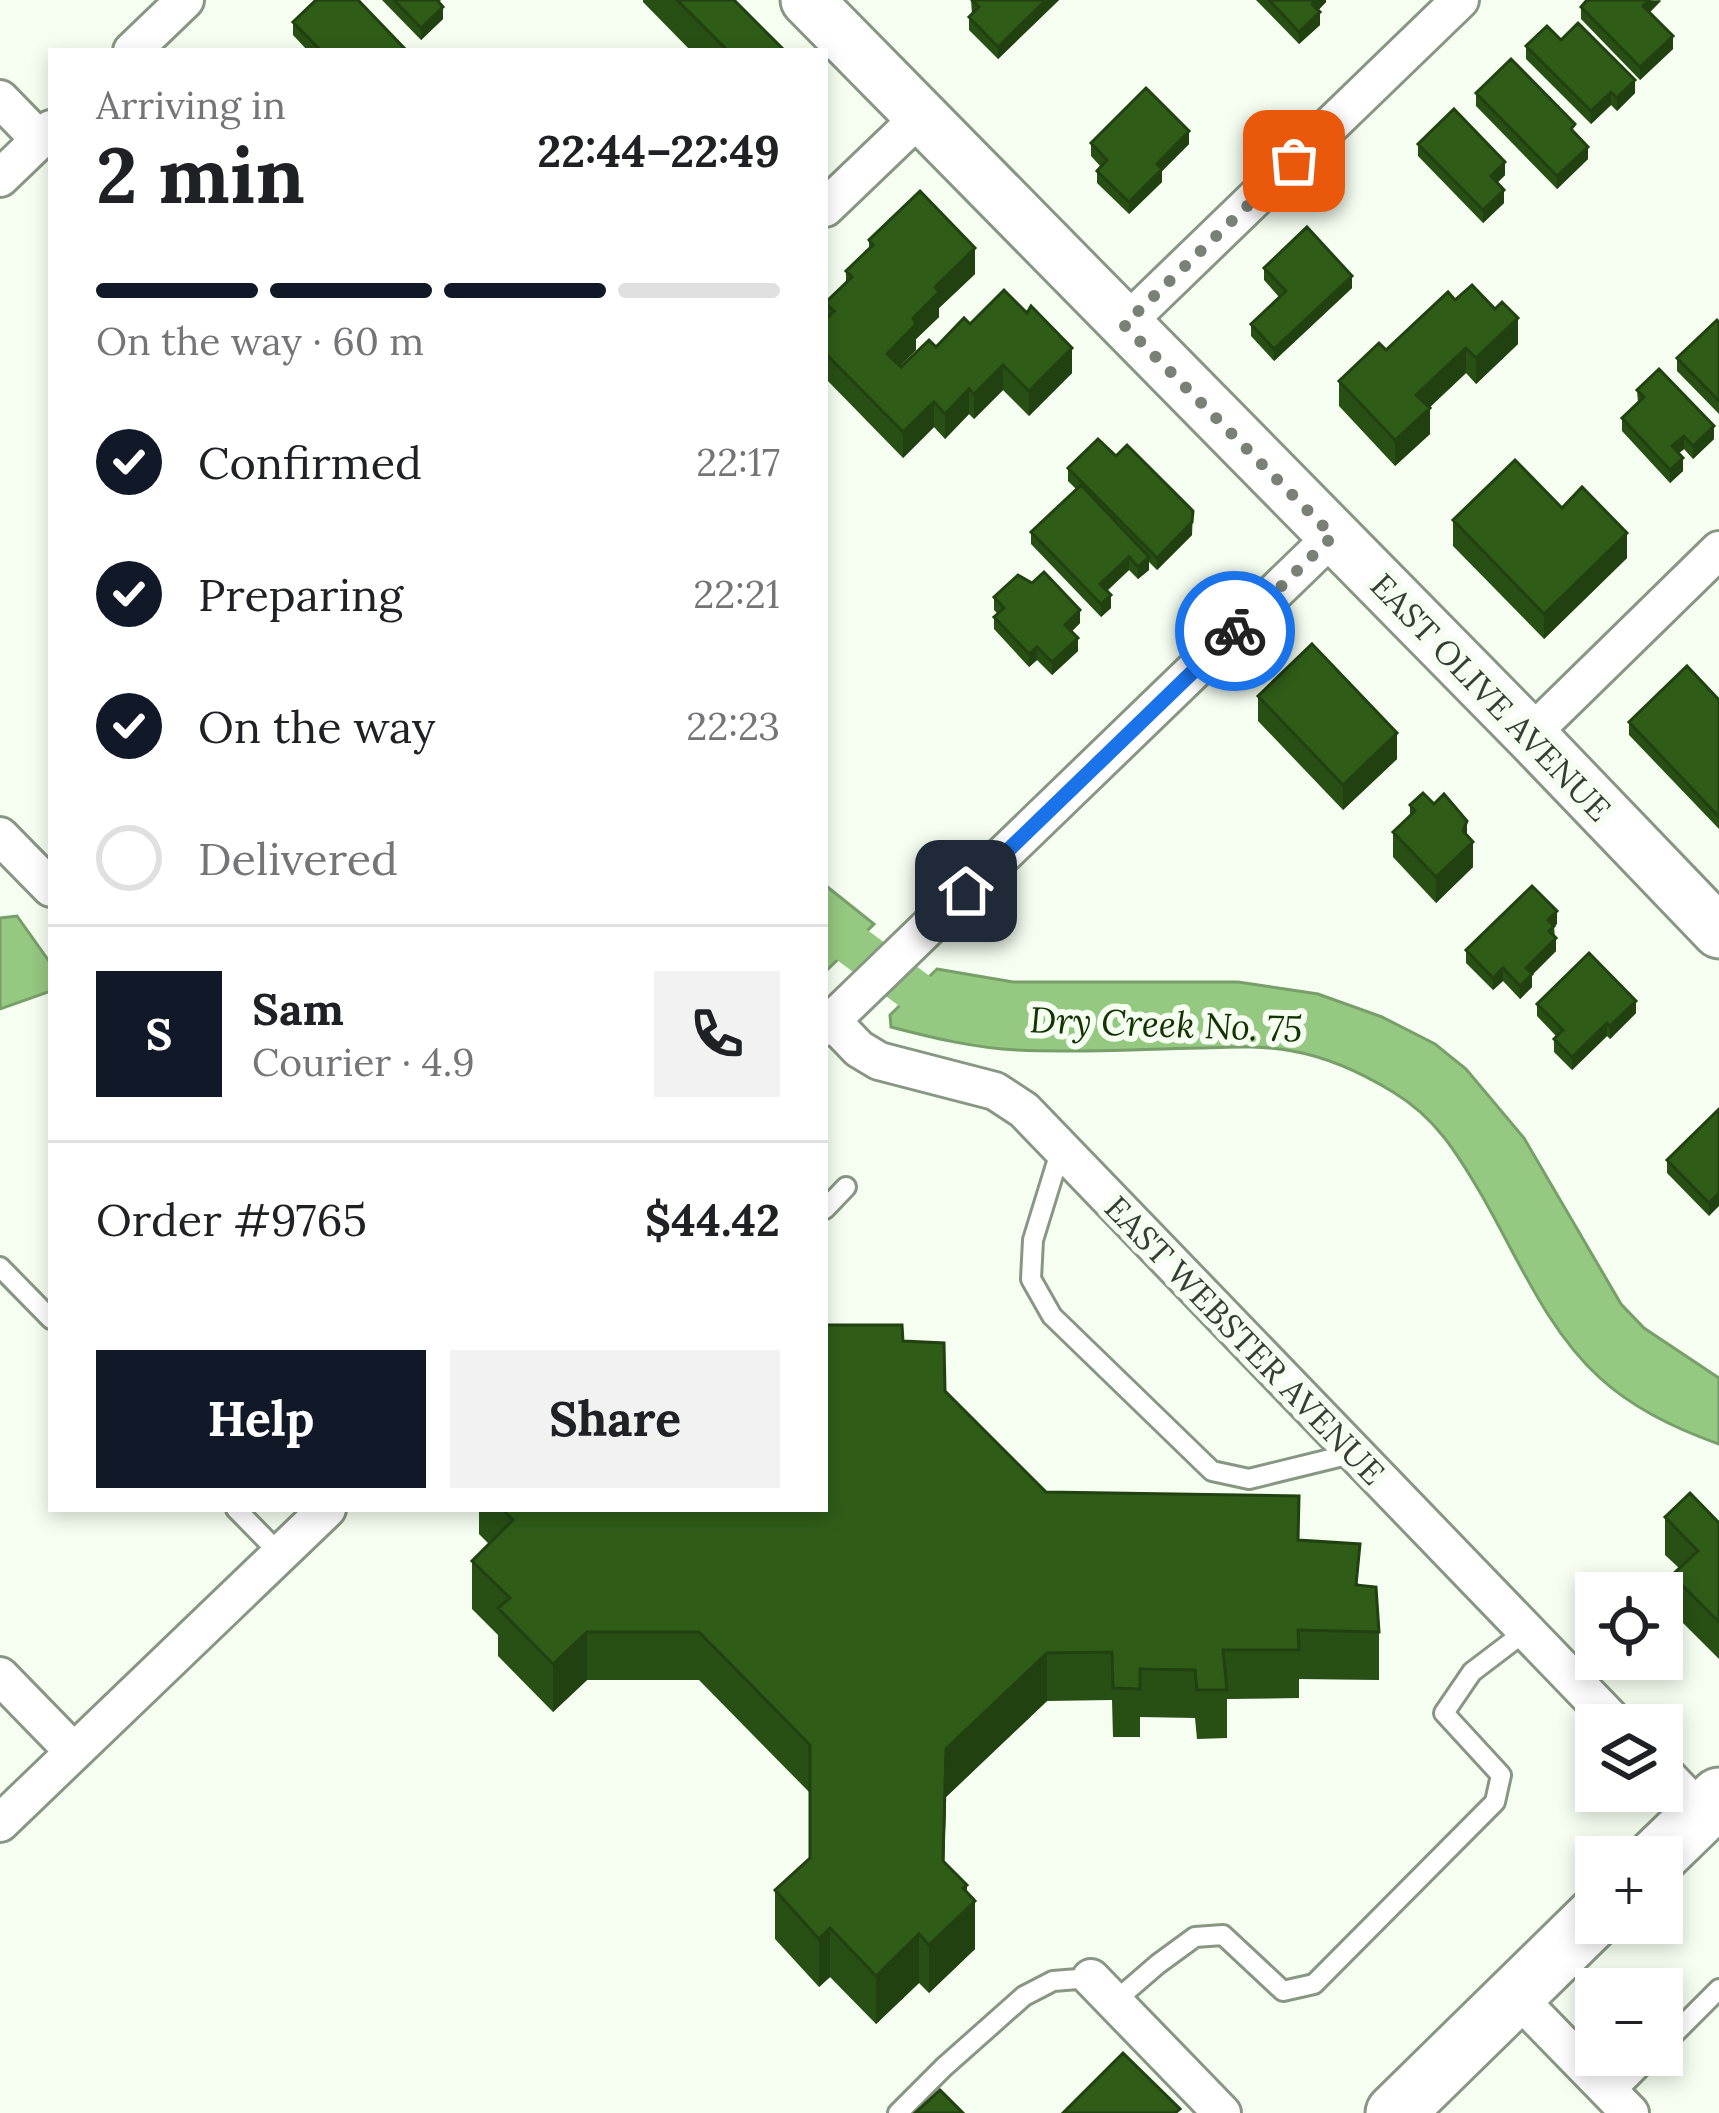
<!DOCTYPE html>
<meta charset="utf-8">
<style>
body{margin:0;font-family:Lora,serif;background:#f2f2f2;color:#202124;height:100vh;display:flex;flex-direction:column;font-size:45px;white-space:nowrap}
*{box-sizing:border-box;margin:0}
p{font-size:39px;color:#757577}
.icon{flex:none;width:66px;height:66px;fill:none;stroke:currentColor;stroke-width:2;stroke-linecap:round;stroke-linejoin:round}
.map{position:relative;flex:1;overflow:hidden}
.drawer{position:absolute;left:48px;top:48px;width:780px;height:1464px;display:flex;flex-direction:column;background:#fff;border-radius:0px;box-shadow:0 6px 18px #0003}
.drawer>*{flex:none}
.controls{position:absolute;left:1575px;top:1572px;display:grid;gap:24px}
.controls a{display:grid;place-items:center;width:108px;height:108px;border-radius:0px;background:#fff;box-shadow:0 6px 18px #0003;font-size:60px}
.pin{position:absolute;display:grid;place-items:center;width:102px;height:102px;color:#fff;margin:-51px;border-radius:24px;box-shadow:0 6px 18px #0006}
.courier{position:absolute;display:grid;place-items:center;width:120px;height:120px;margin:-60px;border:9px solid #1a73e8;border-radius:50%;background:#fff;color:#222;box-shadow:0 3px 15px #0007}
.overview em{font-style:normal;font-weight:800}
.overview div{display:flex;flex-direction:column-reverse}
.overview{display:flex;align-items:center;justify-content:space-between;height:204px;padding:0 48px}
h1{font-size:78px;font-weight:800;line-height:90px}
.bar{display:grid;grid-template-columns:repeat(4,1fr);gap:18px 12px;align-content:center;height:144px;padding:0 48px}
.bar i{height:15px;border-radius:9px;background:#e0e0e0}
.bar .selected{background:#111827}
.bar p{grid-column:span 4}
.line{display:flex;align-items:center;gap:30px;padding:0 48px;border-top:3px solid #e0e0e0}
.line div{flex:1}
.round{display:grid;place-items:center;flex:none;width:126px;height:126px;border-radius:0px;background:#f2f2f2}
ol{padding:0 48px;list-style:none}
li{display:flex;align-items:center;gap:36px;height:132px}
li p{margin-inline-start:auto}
li .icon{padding:12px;border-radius:50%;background:#111827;color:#fff;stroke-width:4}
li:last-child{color:#757577}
li i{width:66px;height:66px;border:6px solid #e0e0e0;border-radius:50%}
.action{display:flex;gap:24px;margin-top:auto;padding:24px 48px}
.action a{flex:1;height:138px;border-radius:0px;background:#111827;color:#fff;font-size:48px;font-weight:800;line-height:138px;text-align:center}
.action a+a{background:#f2f2f2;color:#202124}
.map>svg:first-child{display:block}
.water{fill:#95c881;stroke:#789e6a;stroke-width:3}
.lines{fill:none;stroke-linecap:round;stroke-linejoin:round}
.canal{stroke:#95c881;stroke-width:42}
.lane-casing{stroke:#889683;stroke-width:24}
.street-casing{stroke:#889683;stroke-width:42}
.secondary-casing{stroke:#889683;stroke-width:57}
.primary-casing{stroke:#889683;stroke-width:63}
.lane{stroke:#fff;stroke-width:18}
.street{stroke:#fff;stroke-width:36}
.secondary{stroke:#fff;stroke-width:51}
.primary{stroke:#fff;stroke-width:57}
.wall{fill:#285015}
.shaded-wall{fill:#214111}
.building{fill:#2f5d18;stroke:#214111;stroke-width:3}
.done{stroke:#798176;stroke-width:12;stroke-dasharray:0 21.6}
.route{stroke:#1a73e8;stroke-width:15}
.labels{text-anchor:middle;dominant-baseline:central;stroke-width:12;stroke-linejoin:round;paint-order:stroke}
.street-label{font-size:33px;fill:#363d34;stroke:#f5fef1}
.water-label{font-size:36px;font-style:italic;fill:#133402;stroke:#f5fef1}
</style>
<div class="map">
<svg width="1719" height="2113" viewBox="0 0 1719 2113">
<rect width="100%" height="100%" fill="#f5fef1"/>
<path class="water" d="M 825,885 L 874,924 L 825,972 Z
M 17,916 L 51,964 L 51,991 L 0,1009 L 0,918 Z
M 937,969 L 1013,982 L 1238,982 L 1318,994 L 1382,1017 L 1435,1044 L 1466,1069 L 1524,1138 L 1621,1304 L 1644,1328 L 1719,1378 L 1719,1444 C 1676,1429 1634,1409 1600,1378 C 1546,1329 1517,1256 1481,1194 C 1457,1153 1435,1117 1393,1092 C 1362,1073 1327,1057 1292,1051 C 1262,1045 1230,1047 1200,1048 C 1140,1049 1078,1053 1017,1050 C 975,1048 933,1038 891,1027 L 890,1015 Z"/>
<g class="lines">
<path class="canal" d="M 825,925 L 932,1004 L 964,1011"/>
<defs>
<path id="lane" d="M 1061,1149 L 1033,1240 L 1031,1279 L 1052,1316 L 1212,1471 L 1249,1479 L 1355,1453
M 825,1209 L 846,1187
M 0,1267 L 51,1319
M 236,1509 L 281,1555
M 1114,2002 L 1158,1964 L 1195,1937 L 1223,1935 L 1283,1991 L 1314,1984 L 1495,1802 L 1501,1775 L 1444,1713 L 1472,1672 L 1526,1631
M 1662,2046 L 1719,1989
M 1613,2095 L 1653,2055
M 898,2113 L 944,2067 L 1024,1996 L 1053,1981 L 1091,1978"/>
<path id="street" d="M 132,51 L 185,0
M 0,99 L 40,140
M 0,178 L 51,129
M 825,208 L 922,115
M 1124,325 L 1460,0
M 1530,735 L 1719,550
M 0,836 L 51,888
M 832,1021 L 859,1049 L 879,1061 L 995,1091 L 1024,1110 L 1617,1725
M 825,1027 L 1333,536
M 0,1676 L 73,1751
M 1662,1771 L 1702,1813
M 0,1823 L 327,1509
M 1091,1978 L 1222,2113
M 1515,1995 L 1630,2113"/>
<path id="secondary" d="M 807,0 L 1530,735 L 1719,932"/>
<path id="primary" d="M 1657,1857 L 1719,1797
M 1395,2113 L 1596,1916"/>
</defs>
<use href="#lane" class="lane-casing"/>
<use href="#street" class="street-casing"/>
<use href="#secondary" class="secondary-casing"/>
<use href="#primary" class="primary-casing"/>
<use href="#lane" class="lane"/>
<use href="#street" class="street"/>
<use href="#secondary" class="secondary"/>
<use href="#primary" class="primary"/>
</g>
<path class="wall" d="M 382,0 L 441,0 L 439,2 L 443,19 L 421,40 Z
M 643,0 L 734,0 L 785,51 L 691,51 L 643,2 Z
M 971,0 L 1059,0 L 998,59 L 969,30 L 969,17 L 972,14 Z
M 1256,0 L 1326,0 L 1326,2 L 1318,10 L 1320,25 L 1299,44 Z
M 1661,0 L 1650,12 L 1673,49 L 1640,80 L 1581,19 L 1581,7 Z
M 293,22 L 407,51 L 308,51 L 293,35 Z
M 1561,40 L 1635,93 L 1617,111 L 1611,105 L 1591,124 L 1526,59 L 1526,46 Z
M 1476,93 L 1575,134 L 1588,159 L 1557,189 L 1476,106 Z
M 1091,143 L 1189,144 L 1162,171 L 1162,182 L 1129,214 L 1097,183 L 1097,171 L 1101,167 L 1091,156 Z
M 1418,144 L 1505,175 L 1497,183 L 1504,203 L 1483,223 L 1418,156 Z
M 869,240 L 975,274 L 939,308 L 939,317 L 916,339 L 916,350 L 900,366 L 901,367 L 970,324 L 1072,373 L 1029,416 L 1003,390 L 974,419 L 969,414 L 945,439 L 934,427 L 903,458 L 825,378 L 825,303 L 846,282 L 846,271 L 869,250 Z
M 1264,268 L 1352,288 L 1274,361 L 1251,336 L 1251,324 L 1279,297 L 1264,280 Z
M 1455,300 L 1518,344 L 1476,384 L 1466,373 L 1429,408 L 1430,434 L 1395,466 L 1339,406 L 1339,381 L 1386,350 Z
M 1719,322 L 1719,414 L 1677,371 L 1677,358 Z
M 1637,390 L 1714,439 L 1693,459 L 1684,449 L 1679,453 L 1683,471 L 1670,483 L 1622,431 L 1622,418 L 1638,403 Z
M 1116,456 L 1193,511 L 1192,535 L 1157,570 L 1149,562 L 1149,570 L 1138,579 L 1129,570 L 1107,591 L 1111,608 L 1101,617 L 1031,544 L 1031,532 L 1076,489 L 1068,481 L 1068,468 Z
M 1562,508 L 1627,558 L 1544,639 L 1453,546 L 1453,520 Z
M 994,597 L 1080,623 L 1071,632 L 1078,651 L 1052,675 L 1037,660 L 1029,667 L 994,629 L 994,617 L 998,614 L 994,610 Z
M 1258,696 L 1397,759 L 1343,810 L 1258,721 Z
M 1719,700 L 1719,829 L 1629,735 L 1629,722 Z
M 1410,805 L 1473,867 L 1436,903 L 1393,857 L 1393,832 L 1410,817 Z
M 1557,924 L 1554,926 L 1556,951 L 1532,975 L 1532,987 L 1520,999 L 1503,981 L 1493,990 L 1466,963 L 1466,950 Z
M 1537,1004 L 1636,1013 L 1610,1039 L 1607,1036 L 1572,1070 L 1554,1052 L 1554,1039 L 1556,1036 L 1537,1016 Z
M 1719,1109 L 1709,1216 L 1667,1173 L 1667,1160 Z
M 903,1341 L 945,1391 L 1046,1492 L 1299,1540 L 1360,1585 L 1379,1632 L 1379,1680 L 1299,1679 L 1299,1698 L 1227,1699 L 1227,1738 L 1197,1739 L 1195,1718 L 1140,1717 L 1140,1737 L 1113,1737 L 1112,1700 L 1047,1701 L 946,1797 L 944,1862 L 967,1892 L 975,1949 L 929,1993 L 919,1983 L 876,2024 L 830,1977 L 819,1987 L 775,1939 L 775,1890 L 810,1859 L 810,1793 L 699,1680 L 587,1680 L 553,1712 L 498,1656 L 498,1635 L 472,1609 L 472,1561 L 489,1544 L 479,1534 L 479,1509 L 825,1509 Z
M 1665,1517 L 1719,1523 L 1719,1659 L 1672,1612 L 1672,1575 L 1679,1568 L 1665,1555 Z"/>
<path class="shaded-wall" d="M 1046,0 L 1059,0 L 998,59 L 998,47 Z
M 1315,0 L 1326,0 L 1326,2 L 1312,17 L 1312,4 Z
M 1649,0 L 1661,1 L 1643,19 L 1643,6 Z
M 443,7 L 443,19 L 421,40 L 421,28 Z
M 1320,12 L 1320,25 L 1299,44 L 1299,32 Z
M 1673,36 L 1673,49 L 1640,80 L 1640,67 Z
M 1635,80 L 1635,93 L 1617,111 L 1617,98 Z
M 1611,92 L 1611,105 L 1591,124 L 1591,111 Z
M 1189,131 L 1189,144 L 1162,171 L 1162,182 L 1129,214 L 1129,202 L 1157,164 Z
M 1588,147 L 1588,159 L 1557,189 L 1557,176 Z
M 1505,162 L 1505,175 L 1491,189 L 1491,176 Z
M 1504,190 L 1504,203 L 1483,223 L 1483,210 Z
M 975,248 L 975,274 L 939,308 L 939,317 L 916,339 L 916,350 L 887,379 L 887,354 L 935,287 Z
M 1352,276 L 1352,288 L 1274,361 L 1274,349 Z
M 1518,318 L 1518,344 L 1476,384 L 1476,358 Z
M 1072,348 L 1072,373 L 1029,416 L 1029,391 Z
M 1466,348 L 1466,373 L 1416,420 L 1416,395 Z
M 1003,365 L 1003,390 L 974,419 L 974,394 Z
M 969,389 L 969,414 L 945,439 L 945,414 Z
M 934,402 L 934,427 L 903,458 L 903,432 Z
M 1430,408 L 1430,434 L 1395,466 L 1395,440 Z
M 1714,426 L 1714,439 L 1693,459 L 1693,446 Z
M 1684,436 L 1684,449 L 1672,459 L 1672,446 Z
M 1683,458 L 1683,471 L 1670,483 L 1670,470 Z
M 1192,522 L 1192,535 L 1157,570 L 1157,558 Z
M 1627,533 L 1627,558 L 1544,639 L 1544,614 Z
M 1129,557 L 1129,570 L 1100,597 L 1100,584 Z
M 1149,557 L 1149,570 L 1138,579 L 1138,567 Z
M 1111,595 L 1111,608 L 1101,617 L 1101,604 Z
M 1080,610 L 1080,623 L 1065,638 L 1065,625 Z
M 1078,638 L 1078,651 L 1052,675 L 1052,662 Z
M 1037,647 L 1037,660 L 1029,667 L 1029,654 Z
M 1397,733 L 1397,759 L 1343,810 L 1343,785 Z
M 1467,821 L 1467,847 L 1473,842 L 1473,867 L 1436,903 L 1436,877 Z
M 1557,911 L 1557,924 L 1548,932 L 1548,920 Z
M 1556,938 L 1556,951 L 1532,975 L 1532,987 L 1520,999 L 1520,986 L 1526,968 Z
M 1503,968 L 1503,981 L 1493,990 L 1493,978 Z
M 1636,1001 L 1636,1013 L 1610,1039 L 1610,1026 Z
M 1607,1023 L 1607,1036 L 1572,1070 L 1572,1057 Z
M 1719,1193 L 1719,1206 L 1709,1216 L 1709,1203 Z
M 587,1632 L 587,1680 L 553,1712 L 553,1664 Z
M 1047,1653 L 1047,1701 L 946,1797 L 943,1909 L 946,1749 Z
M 967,1885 L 967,1909 L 975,1901 L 975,1949 L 929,1993 L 929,1945 L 963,1888 Z
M 830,1928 L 830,1977 L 819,1987 L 819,1939 Z
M 919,1934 L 919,1983 L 876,2024 L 876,1976 Z"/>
<path class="building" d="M 316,0 L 358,0 L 407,51 L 321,51 L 293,22 Z
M 394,0 L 437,0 L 443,7 L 421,28 Z
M 677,0 L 734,0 L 785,51 L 728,51 Z
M 972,0 L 1046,0 L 998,47 L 969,17 L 979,7 Z
M 1269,0 L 1315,0 L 1312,4 L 1320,12 L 1299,32 Z
M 1587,0 L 1649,0 L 1643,6 L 1673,36 L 1640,67 L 1581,7 Z
M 1578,23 L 1635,80 L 1617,98 L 1611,92 L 1591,111 L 1526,46 L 1547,26 L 1561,40 Z
M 1511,59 L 1575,124 L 1571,129 L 1588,147 L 1557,176 L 1476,93 Z
M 1146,88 L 1189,131 L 1157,164 L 1162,169 L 1129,202 L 1097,171 L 1107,160 L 1091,143 Z
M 1454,109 L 1505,162 L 1491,176 L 1504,190 L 1483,210 L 1418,144 Z
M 920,191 L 975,248 L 935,287 L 939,292 L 913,318 L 916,324 L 887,354 L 901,367 L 929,340 L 936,347 L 964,318 L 970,324 L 1004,290 L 1027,313 L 1031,306 L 1072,348 L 1029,391 L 1003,365 L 974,394 L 969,389 L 945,414 L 934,402 L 903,432 L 825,353 L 825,320 L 834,311 L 825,303 L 852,277 L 846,271 L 873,245 L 869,240 Z
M 1307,227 L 1352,276 L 1274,349 L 1251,324 L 1286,291 L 1264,268 Z
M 1472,285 L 1495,309 L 1502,302 L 1518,318 L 1476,358 L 1466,348 L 1416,395 L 1430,408 L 1395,440 L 1339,381 L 1379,343 L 1386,350 L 1448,292 L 1455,300 Z
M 1717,320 L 1719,322 L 1719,401 L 1677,358 Z
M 1659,369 L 1714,426 L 1693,446 L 1684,436 L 1672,446 L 1683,458 L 1670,470 L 1622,418 L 1644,397 L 1637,390 Z
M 1098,439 L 1116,456 L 1127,445 L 1193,511 L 1192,522 L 1157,558 L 1068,468 Z
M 1515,460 L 1562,508 L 1582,487 L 1627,533 L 1544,614 L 1453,520 Z
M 1081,485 L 1149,557 L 1138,567 L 1129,557 L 1100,584 L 1111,595 L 1101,604 L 1031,532 Z
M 1044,572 L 1080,610 L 1065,625 L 1078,638 L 1052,662 L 1037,647 L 1029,654 L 994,617 L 1004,608 L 994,597 L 1018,575 L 1032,583 Z
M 1312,644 L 1397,733 L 1343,785 L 1258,696 Z
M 1687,666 L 1719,700 L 1719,817 L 1629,722 Z
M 1423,793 L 1434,804 L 1444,794 L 1467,821 L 1463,831 L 1473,842 L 1436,877 L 1393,832 L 1415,811 L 1410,805 Z
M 1532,886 L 1557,911 L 1548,920 L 1554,926 L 1549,931 L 1556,938 L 1526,968 L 1532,974 L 1520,986 L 1503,968 L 1493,978 L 1466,950 Z
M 1589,953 L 1636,1001 L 1610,1026 L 1607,1023 L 1572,1057 L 1554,1039 L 1563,1030 L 1537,1004 Z
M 1719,1109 L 1719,1193 L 1709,1203 L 1667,1160 Z
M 825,1325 L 902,1325 L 903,1341 L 944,1343 L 945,1391 L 1046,1492 L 1299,1496 L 1298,1540 L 1360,1544 L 1356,1585 L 1376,1587 L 1379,1632 L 1298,1630 L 1299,1650 L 1223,1650 L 1227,1690 L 1197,1690 L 1195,1670 L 1140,1669 L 1140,1689 L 1113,1688 L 1112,1652 L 1047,1653 L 946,1749 L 943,1861 L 967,1885 L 963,1888 L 975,1901 L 929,1945 L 919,1934 L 876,1976 L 830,1928 L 819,1939 L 775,1890 L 810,1858 L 810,1745 L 699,1632 L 587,1632 L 553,1664 L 498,1608 L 510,1598 L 472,1561 L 513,1520 L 502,1509 L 825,1509 Z
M 1690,1493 L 1719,1523 L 1719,1622 L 1672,1575 L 1698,1551 L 1665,1517 Z
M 1123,2053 L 1180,2109 L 1175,2113 L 1063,2113 Z
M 940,2090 L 963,2113 L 915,2113 Z"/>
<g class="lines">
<path class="done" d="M 1235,631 L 1333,536 L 1124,325 L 1294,161"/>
<path class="route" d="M 966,891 L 1235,631"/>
</g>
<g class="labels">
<g class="street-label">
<text transform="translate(1491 697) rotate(46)">EAST OLIVE AVENUE</text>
<text transform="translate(1245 1340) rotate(46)">EAST WEBSTER AVENUE</text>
</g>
<g class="water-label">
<text transform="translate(1166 1024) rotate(2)">Dry Creek No. 75</text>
</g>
</g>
</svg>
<div class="controls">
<a><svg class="icon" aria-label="locate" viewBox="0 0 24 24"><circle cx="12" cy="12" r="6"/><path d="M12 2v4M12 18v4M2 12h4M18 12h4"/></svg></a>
<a><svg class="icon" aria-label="layers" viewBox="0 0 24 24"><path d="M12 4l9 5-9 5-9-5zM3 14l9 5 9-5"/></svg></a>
<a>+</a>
<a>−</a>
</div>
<div class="pin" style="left:1294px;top:161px;background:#ea580c"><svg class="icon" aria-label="bag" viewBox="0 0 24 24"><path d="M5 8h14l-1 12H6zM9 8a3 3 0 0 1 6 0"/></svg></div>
<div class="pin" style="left:966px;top:891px;background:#1f2937"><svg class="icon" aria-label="home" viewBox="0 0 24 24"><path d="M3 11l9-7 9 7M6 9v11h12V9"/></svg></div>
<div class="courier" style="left:1235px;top:631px"><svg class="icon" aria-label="bike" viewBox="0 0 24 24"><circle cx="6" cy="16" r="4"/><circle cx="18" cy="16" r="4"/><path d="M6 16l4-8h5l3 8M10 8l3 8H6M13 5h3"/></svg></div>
<section class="drawer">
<div class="overview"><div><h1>2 min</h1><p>Arriving in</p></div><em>22:44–22:49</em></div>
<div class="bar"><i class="selected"></i><i class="selected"></i><i class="selected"></i><i></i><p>On the way · 60 m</p></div>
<ol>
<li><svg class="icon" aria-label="check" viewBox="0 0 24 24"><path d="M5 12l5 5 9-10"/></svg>Confirmed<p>22:17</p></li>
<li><svg class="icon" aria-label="check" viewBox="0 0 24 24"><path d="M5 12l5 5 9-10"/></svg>Preparing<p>22:21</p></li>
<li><svg class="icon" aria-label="check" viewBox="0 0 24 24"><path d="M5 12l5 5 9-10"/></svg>On the way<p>22:23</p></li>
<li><i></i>Delivered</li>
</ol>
<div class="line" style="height:216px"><b class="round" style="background:#111827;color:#fff">S</b><div><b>Sam</b><p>Courier · 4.9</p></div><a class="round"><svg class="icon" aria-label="phone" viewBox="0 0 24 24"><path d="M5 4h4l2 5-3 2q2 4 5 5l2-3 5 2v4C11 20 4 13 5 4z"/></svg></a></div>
<div class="line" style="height:156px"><div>Order #9765</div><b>$44.42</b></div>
<div class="action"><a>Help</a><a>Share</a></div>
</section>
</div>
